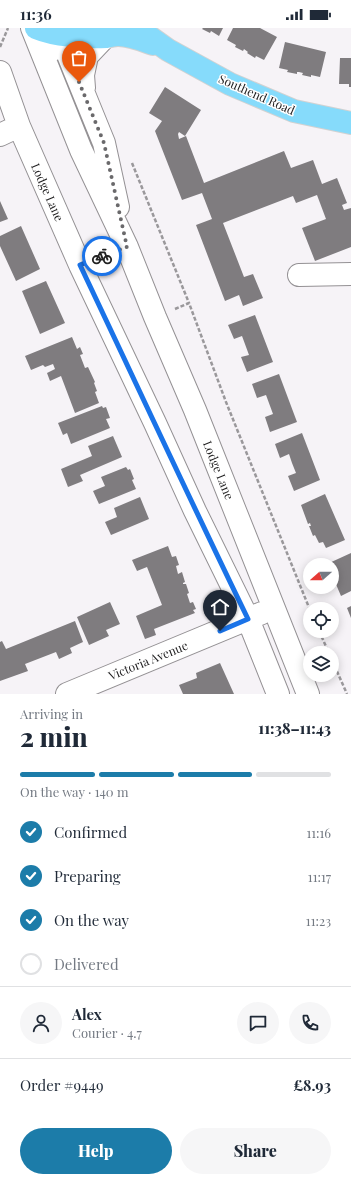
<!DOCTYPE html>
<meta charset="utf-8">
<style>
body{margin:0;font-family:"Playfair Display",serif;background:#f6f6f7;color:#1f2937;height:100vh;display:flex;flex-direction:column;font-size:15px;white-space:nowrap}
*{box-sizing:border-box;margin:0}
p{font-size:13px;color:#747a83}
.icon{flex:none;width:22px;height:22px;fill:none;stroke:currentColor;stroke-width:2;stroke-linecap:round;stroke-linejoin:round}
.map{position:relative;height:666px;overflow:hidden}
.panel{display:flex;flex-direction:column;background:#fff;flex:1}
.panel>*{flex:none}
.needle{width:26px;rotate:249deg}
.controls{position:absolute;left:303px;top:530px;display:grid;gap:8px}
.controls a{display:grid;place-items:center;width:36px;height:36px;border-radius:50%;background:#fff;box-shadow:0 2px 10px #0003;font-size:20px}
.pin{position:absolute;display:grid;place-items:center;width:34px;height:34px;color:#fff;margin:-41px -17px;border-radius:50% 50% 50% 0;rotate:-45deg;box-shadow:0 0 4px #0007}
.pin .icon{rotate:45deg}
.courier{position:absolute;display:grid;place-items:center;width:40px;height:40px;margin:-20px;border:3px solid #1a73e8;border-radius:50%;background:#fff;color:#222;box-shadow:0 1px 5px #0007}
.overview em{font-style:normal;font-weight:800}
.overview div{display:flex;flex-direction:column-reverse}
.overview{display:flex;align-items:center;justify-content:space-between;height:68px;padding:0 20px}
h1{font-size:26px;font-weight:800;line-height:30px}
.bar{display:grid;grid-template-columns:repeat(4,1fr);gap:6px 4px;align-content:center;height:48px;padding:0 20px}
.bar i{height:5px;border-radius:3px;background:#e0e1e3}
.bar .selected{background:#1c7ca9}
.bar p{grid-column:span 4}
.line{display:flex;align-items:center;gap:10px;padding:0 20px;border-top:1px solid #e0e1e3}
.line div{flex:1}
.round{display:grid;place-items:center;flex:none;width:42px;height:42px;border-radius:21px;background:#f6f6f7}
ol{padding:0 20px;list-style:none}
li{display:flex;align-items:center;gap:12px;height:44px}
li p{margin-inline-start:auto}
li .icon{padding:4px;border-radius:50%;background:#1c7ca9;color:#fff;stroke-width:4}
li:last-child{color:#747a83}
li i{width:22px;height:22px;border:2px solid #e0e1e3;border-radius:50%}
.button{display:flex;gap:8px;margin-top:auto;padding:8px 20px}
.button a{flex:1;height:46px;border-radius:24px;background:#1c7ca9;color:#fff;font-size:16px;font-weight:800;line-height:46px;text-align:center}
.button a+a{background:#f6f6f7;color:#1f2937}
.status{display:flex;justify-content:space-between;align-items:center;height:28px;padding:0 20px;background:#fff;direction:ltr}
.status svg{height:11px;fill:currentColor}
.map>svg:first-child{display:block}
.building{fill:#7f7c7f}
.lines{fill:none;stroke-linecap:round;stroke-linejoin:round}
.minor-casing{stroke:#949194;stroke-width:24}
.major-casing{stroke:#d2d2d2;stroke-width:24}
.path{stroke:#9a989b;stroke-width:2.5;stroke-dasharray:4 2;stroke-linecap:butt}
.minor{stroke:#fff;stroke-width:22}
.major{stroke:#86dbfb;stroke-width:22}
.done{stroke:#6a696b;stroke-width:4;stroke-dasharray:0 7.2}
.route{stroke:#1a73e8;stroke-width:5}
.labels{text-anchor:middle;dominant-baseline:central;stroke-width:3;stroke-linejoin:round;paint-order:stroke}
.street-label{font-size:12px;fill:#1f1e1f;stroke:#fff}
</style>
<div class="status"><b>11:36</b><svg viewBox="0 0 49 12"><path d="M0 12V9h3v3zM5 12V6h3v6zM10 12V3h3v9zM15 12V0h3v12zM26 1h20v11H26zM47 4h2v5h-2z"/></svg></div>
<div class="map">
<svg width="351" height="666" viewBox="0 0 351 666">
<rect width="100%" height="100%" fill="#f6f3f7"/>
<path class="building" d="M 203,0 L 223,0 L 219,8 L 211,3 L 210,5 L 202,1 Z
M 233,0 L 260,0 L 277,9 L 264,32 L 256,28 L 255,30 L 247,25 L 248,24 L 244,21 L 243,23 L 235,19 L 236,17 L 227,12 Z
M 285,14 L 326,24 L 320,49 L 311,47 L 311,49 L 302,47 L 303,45 L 299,44 L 297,44 L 297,46 L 287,44 L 288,42 L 279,40 Z
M 340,30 L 351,30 L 351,59 L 349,59 L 349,56 L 339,56 Z
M 165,59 L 201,82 L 185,108 L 179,104 L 178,106 L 179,111 L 186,108 L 204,155 L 284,123 L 291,140 L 313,132 L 322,156 L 337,150 L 347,175 L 342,177 L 344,182 L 351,180 L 351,219 L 315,233 L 302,200 L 326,191 L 317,167 L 296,175 L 293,168 L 223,195 L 244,249 L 253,246 L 263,270 L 243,278 L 239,267 L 225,273 L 196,197 L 212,191 L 202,165 L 182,172 L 155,103 L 162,93 L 149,85 Z
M 0,173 L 8,191 L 0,194 Z
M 21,198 L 40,241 L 16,253 L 0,218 L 0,208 Z
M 46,253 L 65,295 L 40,306 L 22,263 Z
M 255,287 L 273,334 L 247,344 L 241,329 L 249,327 L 242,308 L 234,311 L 228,297 Z
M 72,309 L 77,321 L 80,319 L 83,326 L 80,327 L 85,340 L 88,339 L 95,354 L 94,355 L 97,363 L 95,364 L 99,375 L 75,385 L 61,348 L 50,353 L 47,345 L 55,341 L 53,336 L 45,339 L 43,337 L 31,342 L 25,328 Z
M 279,346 L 297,394 L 270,404 L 265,389 L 273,386 L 266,367 L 257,370 L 252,356 Z
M 102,378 L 103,380 L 106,379 L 110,390 L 106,391 L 110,400 L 71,416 L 67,405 L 63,407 L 58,395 Z
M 302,405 L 320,452 L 294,463 L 288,448 L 296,445 L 292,435 L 289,426 L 280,430 L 275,416 Z
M 113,408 L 122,429 L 80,447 L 83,453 L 68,459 L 61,441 L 92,428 L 88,418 Z
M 126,439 L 128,442 L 130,441 L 134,451 L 132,452 L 136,461 L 99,476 L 93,463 L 105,458 L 101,449 Z
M 325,466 L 345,512 L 326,520 L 323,514 L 319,515 L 315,507 L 313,508 L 309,498 L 311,498 L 310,495 L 308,496 L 301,477 Z
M 140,469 L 149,491 L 111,507 L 105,494 L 117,489 L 114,480 Z
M 168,518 L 172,529 L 176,528 L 179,537 L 176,538 L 178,546 L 182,544 L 185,554 L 183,555 L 183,556 L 186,556 L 189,565 L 187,566 L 190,575 L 193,574 L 196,581 L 193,582 L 195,585 L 154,601 L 156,607 L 145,611 L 136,588 L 162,577 L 147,539 L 137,543 L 132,532 Z
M 351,525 L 351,563 L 341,568 L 332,547 L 332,537 L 327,537 L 327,536 Z
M 110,574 L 120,596 L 106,602 L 109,608 L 89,617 L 77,589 Z
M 351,578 L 351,590 L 347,580 Z
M 75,593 L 83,614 L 70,620 L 72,625 L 59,631 L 56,624 L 25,636 L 28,643 L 0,653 L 0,614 L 2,613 L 6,621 Z
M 220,635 L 234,666 L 183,666 L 179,657 L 197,650 L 196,645 Z"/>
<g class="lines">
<defs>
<path id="minor" d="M 32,0 L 81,122 L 127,219 L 155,289 L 195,382 L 308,666
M 52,22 L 52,16 L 60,7 L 104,115 L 118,179
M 0,44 L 19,98 L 80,237 L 155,395 L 195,483 L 248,591 L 278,666
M 84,60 L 83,47 L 87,28 L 105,9
M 0,107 L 19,98
M 80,237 L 127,219
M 299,247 L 351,246
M 67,666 L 262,585"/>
<path id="major" d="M 36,0 C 55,8 85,10 106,9 C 110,8 114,7 118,7 C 130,7 142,12 153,16
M 137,0 L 168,22 L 230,56 L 294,83 L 351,95"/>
</defs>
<use href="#minor" class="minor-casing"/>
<use href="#major" class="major-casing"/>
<path class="path" d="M 0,19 L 8,0
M 132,135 L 189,275
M 175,281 L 189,275 L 226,374 L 310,582
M 319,603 L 329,625
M 332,632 L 347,666"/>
<use href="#minor" class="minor"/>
<use href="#major" class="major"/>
</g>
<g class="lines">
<path class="done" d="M 79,54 L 104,115 L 127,219 L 102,228"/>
<path class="route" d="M 102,228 L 80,237 C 136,355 191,474 248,591 L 220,603"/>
</g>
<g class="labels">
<g class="street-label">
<text transform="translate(257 66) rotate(24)">Southend Road</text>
<text transform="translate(48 164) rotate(66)">Lodge Lane</text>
<text transform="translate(219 442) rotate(68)">Lodge Lane</text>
<text transform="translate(148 632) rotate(-22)">Victoria Avenue</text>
</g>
</g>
</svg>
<div class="controls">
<a><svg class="needle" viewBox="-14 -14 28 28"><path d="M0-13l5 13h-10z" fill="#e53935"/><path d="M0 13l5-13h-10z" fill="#747a83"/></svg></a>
<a><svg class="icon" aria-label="locate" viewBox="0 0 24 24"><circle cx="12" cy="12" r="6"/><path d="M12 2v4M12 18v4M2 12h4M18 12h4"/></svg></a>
<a><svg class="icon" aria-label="layers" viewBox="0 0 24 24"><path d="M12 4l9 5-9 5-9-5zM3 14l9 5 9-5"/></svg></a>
</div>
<div class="pin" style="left:79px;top:54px;background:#ea580c"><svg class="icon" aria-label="bag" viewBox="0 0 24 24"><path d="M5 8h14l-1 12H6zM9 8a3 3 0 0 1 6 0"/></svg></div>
<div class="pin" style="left:220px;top:603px;background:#1f2937"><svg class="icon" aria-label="home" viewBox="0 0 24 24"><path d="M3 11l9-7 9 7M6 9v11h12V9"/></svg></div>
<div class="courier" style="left:102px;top:228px"><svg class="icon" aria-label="bike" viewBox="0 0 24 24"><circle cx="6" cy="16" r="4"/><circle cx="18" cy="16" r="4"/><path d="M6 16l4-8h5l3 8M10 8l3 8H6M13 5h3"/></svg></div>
</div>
<section class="panel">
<div class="overview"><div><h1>2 min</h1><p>Arriving in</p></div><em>11:38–11:43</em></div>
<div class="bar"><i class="selected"></i><i class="selected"></i><i class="selected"></i><i></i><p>On the way · 140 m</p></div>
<ol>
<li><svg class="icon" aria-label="check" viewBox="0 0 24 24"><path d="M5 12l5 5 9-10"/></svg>Confirmed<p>11:16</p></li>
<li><svg class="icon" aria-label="check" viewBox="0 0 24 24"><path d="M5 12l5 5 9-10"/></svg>Preparing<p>11:17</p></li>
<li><svg class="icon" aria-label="check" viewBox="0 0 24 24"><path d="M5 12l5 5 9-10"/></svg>On the way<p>11:23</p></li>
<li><i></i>Delivered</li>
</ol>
<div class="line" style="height:72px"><a class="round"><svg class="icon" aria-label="person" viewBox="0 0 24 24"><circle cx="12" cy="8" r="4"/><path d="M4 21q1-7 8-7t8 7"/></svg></a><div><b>Alex</b><p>Courier · 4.7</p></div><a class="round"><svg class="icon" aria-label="chat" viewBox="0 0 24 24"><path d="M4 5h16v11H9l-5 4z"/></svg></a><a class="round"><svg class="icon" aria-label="phone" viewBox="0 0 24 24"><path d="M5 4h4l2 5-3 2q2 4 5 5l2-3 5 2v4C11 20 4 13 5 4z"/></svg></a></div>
<div class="line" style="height:52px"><div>Order #9449</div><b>£8.93</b></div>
<div class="button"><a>Help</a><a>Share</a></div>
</section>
